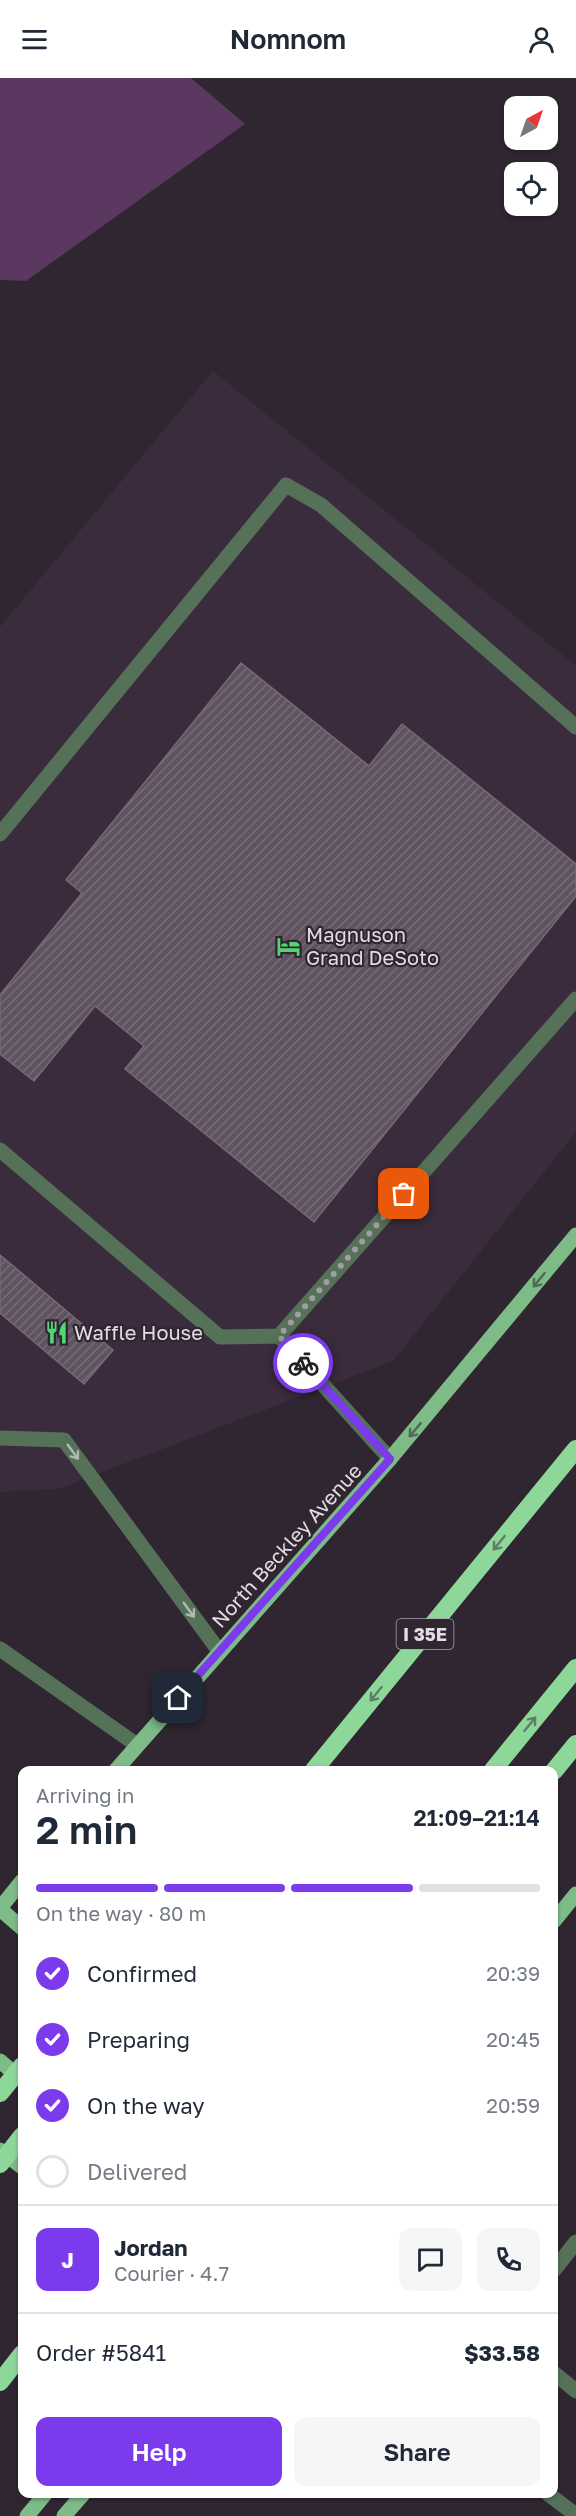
<!DOCTYPE html>
<meta charset="utf-8">
<style>
body{margin:0;font-family:"Golos Text",sans-serif;background:#f6f6f7;color:#1f2937;height:100vh;display:flex;flex-direction:column;font-size:22px;white-space:nowrap}
*{box-sizing:border-box;margin:0}
p{font-size:20px;color:#747a83}
.icon{flex:none;width:33px;height:33px;fill:none;stroke:currentColor;stroke-width:2;stroke-linecap:round;stroke-linejoin:round}
.map{position:relative;flex:1;overflow:hidden}
.panel{position:absolute;left:18px;top:1688px;width:540px;height:732px;display:flex;flex-direction:column;background:#fff;border-radius:12px;box-shadow:0 2px 4px #0004}
.panel>*{flex:none}
.needle{width:39px;rotate:40deg}
.tools{position:absolute;left:504px;top:18px;display:grid;gap:12px}
.tools a{display:grid;place-items:center;width:54px;height:54px;border-radius:12px;background:#fff;box-shadow:0 2px 4px #0004;font-size:30px}
.pin{position:absolute;display:grid;place-items:center;width:51px;height:51px;color:#fff;margin:-26px;border-radius:12px;box-shadow:0 3px 9px #0006}
.courier{position:absolute;display:grid;place-items:center;width:60px;height:60px;margin:-30px;border:4px solid #7c3aed;border-radius:50%;background:#fff;color:#222;box-shadow:0 2px 8px #0007}
.overview em{font-style:normal;font-weight:600}
.overview div{display:flex;flex-direction:column-reverse}
.overview{display:flex;align-items:center;justify-content:space-between;height:102px;padding:0 18px}
h1{font-size:39px;font-weight:600;line-height:45px}
.bar{display:grid;grid-template-columns:repeat(4,1fr);gap:9px 6px;align-content:center;height:72px;padding:0 18px}
.bar i{height:8px;border-radius:4px;background:#e0e1e3}
.bar .active{background:#7c3aed}
.bar p{grid-column:span 4}
.line{display:flex;align-items:center;gap:15px;padding:0 18px;border-top:2px solid #e0e1e3}
.line div{flex:1}
.round{display:grid;place-items:center;flex:none;width:63px;height:63px;border-radius:12px;background:#f6f6f7}
ol{padding:0 18px;list-style:none}
li{display:flex;align-items:center;gap:18px;height:66px}
li p{margin-inline-start:auto}
li .icon{padding:6px;border-radius:50%;background:#7c3aed;color:#fff;stroke-width:4}
li:last-child{color:#747a83}
li i{width:33px;height:33px;border:3px solid #e0e1e3;border-radius:50%}
.cta{display:flex;gap:12px;margin-top:auto;padding:12px 18px}
.cta a{flex:1;height:69px;border-radius:12px;background:#7c3aed;color:#fff;font-size:24px;font-weight:600;line-height:69px;text-align:center}
.cta a+a{background:#f6f6f7;color:#1f2937}
header{display:flex;justify-content:space-between;align-items:center;height:78px;padding:0 18px;background:#fff;font-size:27px;font-weight:600}
.map>svg:first-child{display:block}
.built{fill:#3b2c3d}
.green{fill:#5b3860}
.building{fill:url(#building-hatch);stroke:#766a77;stroke-width:1.5}
.lines{fill:none;stroke-linecap:round;stroke-linejoin:round}
.minor{stroke:#557259;stroke-width:15}
.major{stroke:#7dbb87;stroke-width:15}
.highway{stroke:#8dd899;stroke-width:18}
.highway-bridge{stroke:#8dd899;stroke-width:18}
.oneway{stroke:#536958}
.oneway2{stroke:#b1b7b3}
.oneway3{stroke:#5e7f65}
.done{stroke:#a49ca5;stroke-width:6;stroke-dasharray:0 10.8}
.route{stroke:#7c3aed;stroke-width:8}
.labels{text-anchor:middle;dominant-baseline:central;stroke-width:4.5;stroke-linejoin:round;paint-order:stroke}
.shield{fill:#302631;stroke:#ada5ae;stroke-width:1.5}
.shield-label{font-size:18px;font-weight:bold;fill:#e3dce3}
.poi-label{font-size:20px;fill:#e3dce3;stroke:#302631;text-anchor:start}
.street-label{font-size:20px;fill:#e3dce3;stroke:#302631}
</style>
<header><svg class="icon" aria-label="menu" viewBox="0 0 24 24"><path d="M4 6h16M4 12h16M4 18h16"/></svg>Nomnom<svg class="icon" aria-label="person" viewBox="0 0 24 24"><circle cx="12" cy="8" r="4"/><path d="M4 21q1-7 8-7t8 7"/></svg></header>
<div class="map">
<svg width="576" height="2438" viewBox="0 0 576 2438">
<defs>
<pattern id="building-hatch" width="6" height="6" patternUnits="userSpaceOnUse" patternTransform="scale(1.5)"><rect width="6" height="6" fill="#5f5360"/><path d="M-1 1l2-2M0 6l6-6M5 7l2-2" fill="none" stroke="#766b77"/></pattern>
</defs>
<rect width="100%" height="100%" fill="#302631"/>
<path class="built" d="M 213,293 L 576,588 L 576,1054 L 393,1283 L 58,1411 L 0,1414 L 0,549 Z"/>
<path class="green" d="M 0,0 L 191,0 L 245,46 L 26,203 L 0,202 Z"/>
<path class="building" d="M 241,585 L 369,688 L 402,646 L 576,786 L 576,818 L 314,1144 L 125,991 L 144,968 L 95,928 L 34,1003 L 0,976 L 0,917 L 82,815 L 66,802 Z
M 0,1177 L 113,1272 L 84,1306 L 0,1235 Z"/>
<g class="lines">
<path class="minor" d="M 0,756 L 286,407 L 321,427 L 576,649
M 0,1072 L 220,1259 L 279,1258
M 0,1360 L 64,1362 L 219,1573
M 390,1381 L 279,1258 L 576,921
M 0,1571 L 137,1667
M 554,2192 L 576,2164
M 554,2295 L 576,2313
M 547,2415 L 576,2437"/>
<path class="major" d="M 116,1692 L 390,1381 L 576,1157
M 0,1830 L 22,1803
M 0,1831 L 22,1850
M 554,1843 L 576,1816
M 0,1983 L 22,2002
M 0,2072 L 22,2089
M 27,2438 L 46,2415
M 64,2438 L 84,2415"/>
<path class="highway" d="M 314,1692 L 576,1371
M 493,1692 L 576,1590
M 554,1693 L 576,1666
M 0,2304 L 22,2276"/>
<path class="highway-bridge" d="M 0,2015 L 22,1988
M 0,2086 L 22,2058"/>
</g>
<defs><path id="oneway-shaft" d="M-6 0H5M1.5-3L5.5 0L1.5 3" fill="none" stroke-width="1.6" stroke-linecap="round" stroke-linejoin="round" transform="scale(1.5)"/></defs>
<g class="oneway">
<use href="#oneway-shaft" transform="translate(539 1202) rotate(129)"/>
<use href="#oneway-shaft" transform="translate(415 1352) rotate(130)"/>
</g>
<g class="oneway2">
<use href="#oneway-shaft" transform="translate(73 1374) rotate(54)"/>
<use href="#oneway-shaft" transform="translate(189 1532) rotate(54)"/>
</g>
<g class="oneway3">
<use href="#oneway-shaft" transform="translate(499 1465) rotate(129)"/>
<use href="#oneway-shaft" transform="translate(376 1616) rotate(129)"/>
<use href="#oneway-shaft" transform="translate(530 1646) rotate(-51)"/>
</g>
<g class="lines">
<path class="done" d="M 303,1285 L 279,1258 L 404,1116"/>
<path class="route" d="M 178,1620 L 390,1381 L 303,1285"/>
</g>
<defs>
<symbol id="hotel-bare" viewBox="-9 -9 18 18"><path d="M-6-4.5h1.5V1H6V5H4.5V3h-9V5H-6ZM-4 0a1.8 1.8 0 1 1 3.6 0ZM.5 0V-2.5h3Q6-2.5 6 0Z" fill="#52d673" stroke="#302631" stroke-width="2.5" paint-order="stroke"/></symbol>
<symbol id="restaurant-bare" viewBox="-9 -9 18 18"><path d="M-5-6h1v4h1v-4h1v4h1v-4h1v5L-1.5 .5V6h-2V.5L-5-1ZM5-6V6H3V1.5H1.5Q1.5-4 5-6Z" fill="#52d673" stroke="#302631" stroke-width="2.5" paint-order="stroke"/></symbol>
</defs>
<g fill-rule="evenodd">
<use href="#hotel-bare" x="272" y="852" width="33" height="33"/>
<use href="#restaurant-bare" x="40" y="1238" width="33" height="33"/>
</g>
<g class="labels">
<rect class="shield" x="396.5" y="1541" width="57" height="30" rx="4.5"/>
<g class="shield-label">
<text x="425" y="1556">I 35E</text>
</g>
<g class="poi-label">
<text x="306" y="856">Magnuson<tspan x="306" dy="23">Grand DeSoto</tspan></text>
<text x="74" y="1254">Waffle House</text>
</g>
<g class="street-label">
<text transform="translate(286 1467) rotate(-48)">North Beckley Avenue</text>
</g>
</g>
</svg>
<div class="tools">
<a><svg class="needle" viewBox="-14 -14 28 28"><path d="M0-13l5 13h-10z" fill="#e53935"/><path d="M0 13l5-13h-10z" fill="#747a83"/></svg></a>
<a><svg class="icon" aria-label="locate" viewBox="0 0 24 24"><circle cx="12" cy="12" r="6"/><path d="M12 2v4M12 18v4M2 12h4M18 12h4"/></svg></a>
</div>
<div class="pin" style="left:404px;top:1116px;background:#ea580c"><svg class="icon" aria-label="bag" viewBox="0 0 24 24"><path d="M5 8h14l-1 12H6zM9 8a3 3 0 0 1 6 0"/></svg></div>
<div class="pin" style="left:178px;top:1620px;background:#1f2937"><svg class="icon" aria-label="home" viewBox="0 0 24 24"><path d="M3 11l9-7 9 7M6 9v11h12V9"/></svg></div>
<div class="courier" style="left:303px;top:1285px"><svg class="icon" aria-label="bike" viewBox="0 0 24 24"><circle cx="6" cy="16" r="4"/><circle cx="18" cy="16" r="4"/><path d="M6 16l4-8h5l3 8M10 8l3 8H6M13 5h3"/></svg></div>
<section class="panel">
<div class="overview"><div><h1>2 min</h1><p>Arriving in</p></div><em>21:09–21:14</em></div>
<div class="bar"><i class="active"></i><i class="active"></i><i class="active"></i><i></i><p>On the way · 80 m</p></div>
<ol>
<li><svg class="icon" aria-label="check" viewBox="0 0 24 24"><path d="M5 12l5 5 9-10"/></svg>Confirmed<p>20:39</p></li>
<li><svg class="icon" aria-label="check" viewBox="0 0 24 24"><path d="M5 12l5 5 9-10"/></svg>Preparing<p>20:45</p></li>
<li><svg class="icon" aria-label="check" viewBox="0 0 24 24"><path d="M5 12l5 5 9-10"/></svg>On the way<p>20:59</p></li>
<li><i></i>Delivered</li>
</ol>
<div class="line" style="height:108px"><b class="round" style="background:#7c3aed;color:#fff">J</b><div><b>Jordan</b><p>Courier · 4.7</p></div><a class="round"><svg class="icon" aria-label="chat" viewBox="0 0 24 24"><path d="M4 5h16v11H9l-5 4z"/></svg></a><a class="round"><svg class="icon" aria-label="phone" viewBox="0 0 24 24"><path d="M5 4h4l2 5-3 2q2 4 5 5l2-3 5 2v4C11 20 4 13 5 4z"/></svg></a></div>
<div class="line" style="height:78px"><div>Order #5841</div><b>$33.58</b></div>
<div class="cta"><a>Help</a><a>Share</a></div>
</section>
</div>
